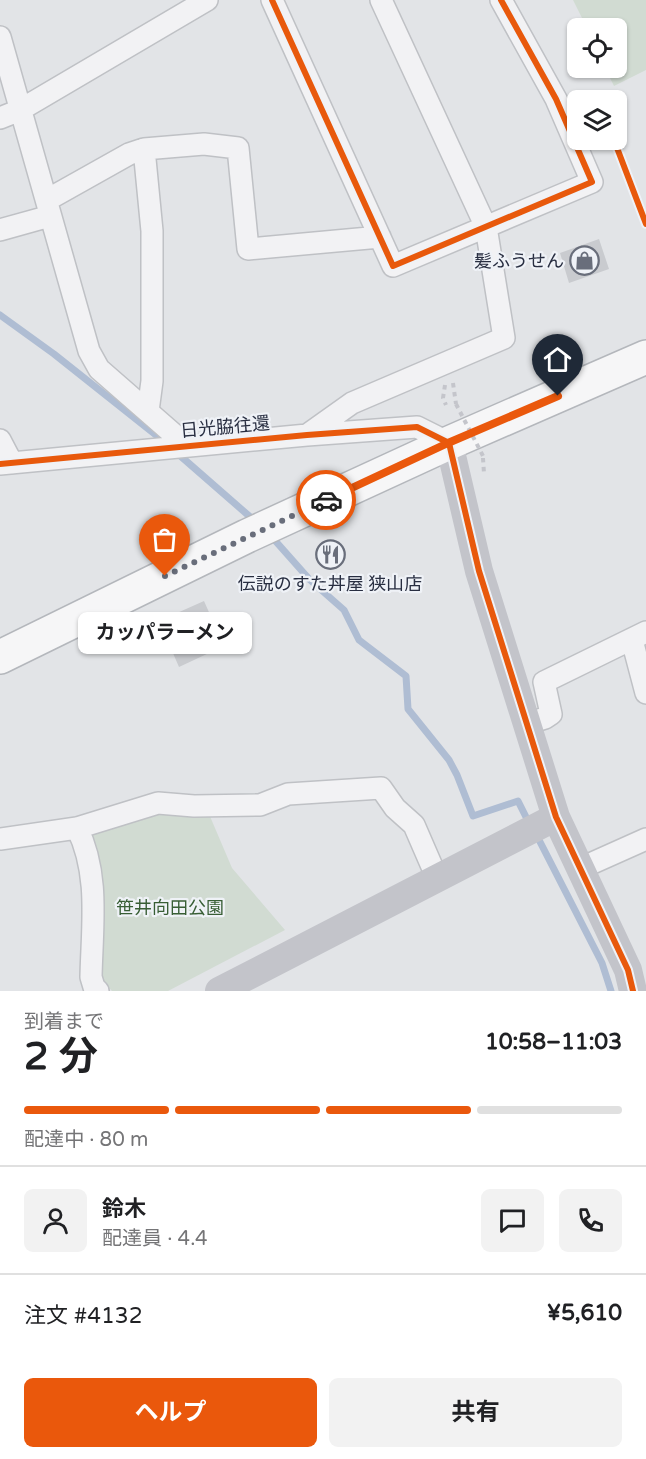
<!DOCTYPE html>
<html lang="ja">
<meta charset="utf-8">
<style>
body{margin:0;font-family:"Varela Round","Noto Sans JP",sans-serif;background:#f2f2f2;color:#202124;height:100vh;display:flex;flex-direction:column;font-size:22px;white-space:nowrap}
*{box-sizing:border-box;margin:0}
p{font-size:20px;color:#757577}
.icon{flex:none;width:33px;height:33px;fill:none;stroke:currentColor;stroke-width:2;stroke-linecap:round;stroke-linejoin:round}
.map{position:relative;height:991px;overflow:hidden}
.drawer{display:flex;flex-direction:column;background:#fff;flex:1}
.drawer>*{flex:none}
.controls{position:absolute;left:567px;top:18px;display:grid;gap:12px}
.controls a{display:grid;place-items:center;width:60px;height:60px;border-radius:9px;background:#fff;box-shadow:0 2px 4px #0004;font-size:30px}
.pin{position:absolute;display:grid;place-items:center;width:51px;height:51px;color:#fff;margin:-62px -26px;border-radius:50% 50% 50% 0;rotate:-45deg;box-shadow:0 0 6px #0007}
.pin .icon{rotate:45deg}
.courier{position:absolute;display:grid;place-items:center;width:60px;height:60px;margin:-30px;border:4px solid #ea580c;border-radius:50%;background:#fff;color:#222;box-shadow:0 2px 8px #0007}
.bubble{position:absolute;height:42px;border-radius:9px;background:#fff;box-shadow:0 2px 4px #0004;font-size:20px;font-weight:700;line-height:42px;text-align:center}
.headline em{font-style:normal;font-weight:700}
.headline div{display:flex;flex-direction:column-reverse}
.headline{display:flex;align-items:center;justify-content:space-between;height:102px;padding:0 24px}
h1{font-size:39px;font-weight:700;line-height:45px}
.bar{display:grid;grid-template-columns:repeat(4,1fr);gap:9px 6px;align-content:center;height:72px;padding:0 24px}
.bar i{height:8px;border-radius:4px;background:#e0e0e0}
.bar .current{background:#ea580c}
.bar p{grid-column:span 4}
.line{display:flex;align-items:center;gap:15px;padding:0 24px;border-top:2px solid #e0e0e0}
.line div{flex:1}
.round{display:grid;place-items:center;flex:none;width:63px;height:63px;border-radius:9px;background:#f2f2f2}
.primary-button{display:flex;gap:12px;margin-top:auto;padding:12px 24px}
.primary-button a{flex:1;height:69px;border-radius:9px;background:#ea580c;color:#fff;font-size:24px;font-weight:700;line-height:69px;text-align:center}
.primary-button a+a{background:#f2f2f2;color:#202124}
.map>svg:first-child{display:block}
.green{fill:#d1dbd2}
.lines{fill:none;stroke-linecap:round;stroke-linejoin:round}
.stream{stroke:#afbdd3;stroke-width:7}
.building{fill:#c9cbcf}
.street-casing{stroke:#bfc1c5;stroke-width:24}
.highway-casing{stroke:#b4b7bc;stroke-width:36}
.path{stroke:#c4c5cb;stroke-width:4;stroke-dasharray:4.5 4.5;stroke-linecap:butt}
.street{stroke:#f2f2f4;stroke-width:21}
.secondary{stroke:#c3c4ca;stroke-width:28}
.highway{stroke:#f6f6f7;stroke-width:33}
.path-bridge{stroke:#c4c5cb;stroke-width:4;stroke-dasharray:4.5 4.5;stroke-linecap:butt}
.cycleway-casing{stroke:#eff2f7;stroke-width:10}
.cycleway{stroke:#e8590c;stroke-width:6}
.done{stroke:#696e7b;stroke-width:6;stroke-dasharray:0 10.8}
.route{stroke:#ea580c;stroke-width:8}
.labels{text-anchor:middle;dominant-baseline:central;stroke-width:4.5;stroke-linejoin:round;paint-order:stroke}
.poi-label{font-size:18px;fill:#282e41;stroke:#eff2f7;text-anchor:end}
.street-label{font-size:18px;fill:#282e41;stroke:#eff2f7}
.park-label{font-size:18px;fill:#385e35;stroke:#eff2f7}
</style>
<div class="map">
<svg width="646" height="991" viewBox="0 0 646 991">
<rect width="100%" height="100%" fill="#e2e4e7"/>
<path class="green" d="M 573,0 L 646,0 L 646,70 L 614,86 L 605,68 L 616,68 L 616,28 L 587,28 Z
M 158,810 L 209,814 L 232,868 L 285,930 L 168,991 L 112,991 L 99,977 L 85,835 Z"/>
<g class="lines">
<path class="stream" d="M 0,315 L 54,354 L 166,443
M 177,453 L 256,522
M 271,536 L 310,580 L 344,610 L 359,640 L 406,676 L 408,709 L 449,760 L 457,775 L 473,816 L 518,801 L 530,825
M 536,834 L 602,963 L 611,991"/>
</g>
<path class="building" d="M 599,239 L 609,269 L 569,283 L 560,253 Z
M 204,601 L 224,646 L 179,667 L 159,621 Z"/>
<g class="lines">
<defs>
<path id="street" d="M 272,0 L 393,266 L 592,182 L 556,99 L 501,0
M 0,37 L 89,351 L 99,369 L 186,445
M 0,118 L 20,110 L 207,0
M 144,149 L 204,144 L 238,148 L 248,249 L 380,237
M 47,200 L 129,154 L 144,149 L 152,231 L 152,381 L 148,411
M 0,230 L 50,216
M 307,435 L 352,403 L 504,338 L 486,227 L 381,0
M 0,440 L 12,463
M 0,464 L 307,435 L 417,427 L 449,443
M 632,640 L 646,693
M 526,724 L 545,718 L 551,714 L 544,682 L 646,632
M 77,828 C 100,874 92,926 91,977 L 94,987 L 98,991
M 0,839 L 77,828 L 158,803 L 194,806 L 260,805 L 288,794 L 381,788 L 395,808 L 414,825 L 437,878
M 579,869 L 646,839"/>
<path id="highway" d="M 0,657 L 247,536 L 449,443 L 646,357"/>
</defs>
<use href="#street" class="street-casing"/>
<use href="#highway" class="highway-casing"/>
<path class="path" d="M 453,383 L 456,404
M 445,385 L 443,398 L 446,405
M 483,458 L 484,474"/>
<use href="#street" class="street"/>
<path class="secondary" d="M 449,443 L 479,571 L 556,817 L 628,970 L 633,991
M 219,991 L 556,817"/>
<use href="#highway" class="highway"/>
<path class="path-bridge" d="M 456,404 L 483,456"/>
<defs>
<path id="cycleway" d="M 272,0 L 393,266 L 592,182 L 556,99 L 501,0
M 614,140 L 646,224
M 0,464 L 307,435 L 417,427 L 449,443 L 479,571 L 556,817 L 628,970 L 633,991"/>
</defs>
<use href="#cycleway" class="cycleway-casing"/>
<use href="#cycleway" class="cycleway"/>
</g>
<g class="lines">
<path class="done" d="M 165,576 L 326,500"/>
<path class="route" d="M 326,500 L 448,443 L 558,396"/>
</g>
<defs>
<symbol id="shop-ring" viewBox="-11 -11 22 22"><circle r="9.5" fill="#eff2f7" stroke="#696e7b" stroke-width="1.5"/><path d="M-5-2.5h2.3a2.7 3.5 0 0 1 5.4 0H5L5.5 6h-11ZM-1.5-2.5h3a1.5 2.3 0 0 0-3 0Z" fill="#696e7b"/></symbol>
<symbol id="restaurant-ring" viewBox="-11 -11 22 22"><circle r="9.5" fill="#eff2f7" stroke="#696e7b" stroke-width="1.5"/><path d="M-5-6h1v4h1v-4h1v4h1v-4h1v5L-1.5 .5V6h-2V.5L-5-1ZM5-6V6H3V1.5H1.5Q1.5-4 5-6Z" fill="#696e7b"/></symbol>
</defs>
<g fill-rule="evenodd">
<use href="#shop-ring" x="568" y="244" width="33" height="33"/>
<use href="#restaurant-ring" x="314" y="538" width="33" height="33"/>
</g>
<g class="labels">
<g class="poi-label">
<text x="564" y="261">髪ふうせん</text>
<text x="330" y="584" text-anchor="middle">伝説のすた丼屋 狭山店</text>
</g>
<g class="street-label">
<text transform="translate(225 427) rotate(-5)">日光脇往還</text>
</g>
<g class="park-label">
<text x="170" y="908">笹井向田公園</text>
</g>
</g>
</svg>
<div class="controls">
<a><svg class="icon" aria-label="locate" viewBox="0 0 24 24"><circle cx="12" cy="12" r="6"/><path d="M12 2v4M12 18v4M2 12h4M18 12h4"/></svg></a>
<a><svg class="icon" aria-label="layers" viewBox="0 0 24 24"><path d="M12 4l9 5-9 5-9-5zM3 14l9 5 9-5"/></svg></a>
</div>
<div class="pin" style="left:165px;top:576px;background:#ea580c"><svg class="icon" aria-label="bag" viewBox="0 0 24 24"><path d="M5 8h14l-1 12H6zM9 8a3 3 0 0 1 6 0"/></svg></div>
<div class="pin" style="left:558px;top:396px;background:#1f2937"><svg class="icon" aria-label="home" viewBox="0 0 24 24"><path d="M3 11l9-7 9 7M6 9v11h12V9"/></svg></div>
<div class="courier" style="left:326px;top:500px"><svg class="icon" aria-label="car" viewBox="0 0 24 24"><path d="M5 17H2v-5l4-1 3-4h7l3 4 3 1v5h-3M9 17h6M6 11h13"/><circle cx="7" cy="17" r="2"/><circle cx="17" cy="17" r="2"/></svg></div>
<div class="bubble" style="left:78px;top:612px;width:174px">カッパラーメン</div>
</div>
<section class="drawer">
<div class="headline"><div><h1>2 分</h1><p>到着まで</p></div><em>10:58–11:03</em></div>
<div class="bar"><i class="current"></i><i class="current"></i><i class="current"></i><i></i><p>配達中 · 80 m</p></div>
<div class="line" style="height:108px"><a class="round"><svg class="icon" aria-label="person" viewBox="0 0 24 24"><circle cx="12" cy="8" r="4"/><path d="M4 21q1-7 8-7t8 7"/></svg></a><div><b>鈴木</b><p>配達員 · 4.4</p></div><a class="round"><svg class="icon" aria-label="chat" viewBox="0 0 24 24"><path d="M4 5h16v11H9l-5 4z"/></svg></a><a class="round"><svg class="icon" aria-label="phone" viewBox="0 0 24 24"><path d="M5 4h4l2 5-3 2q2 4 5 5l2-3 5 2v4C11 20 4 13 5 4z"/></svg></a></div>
<div class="line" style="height:78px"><div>注文 #4132</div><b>¥5,610</b></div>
<div class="primary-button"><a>ヘルプ</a><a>共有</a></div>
</section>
